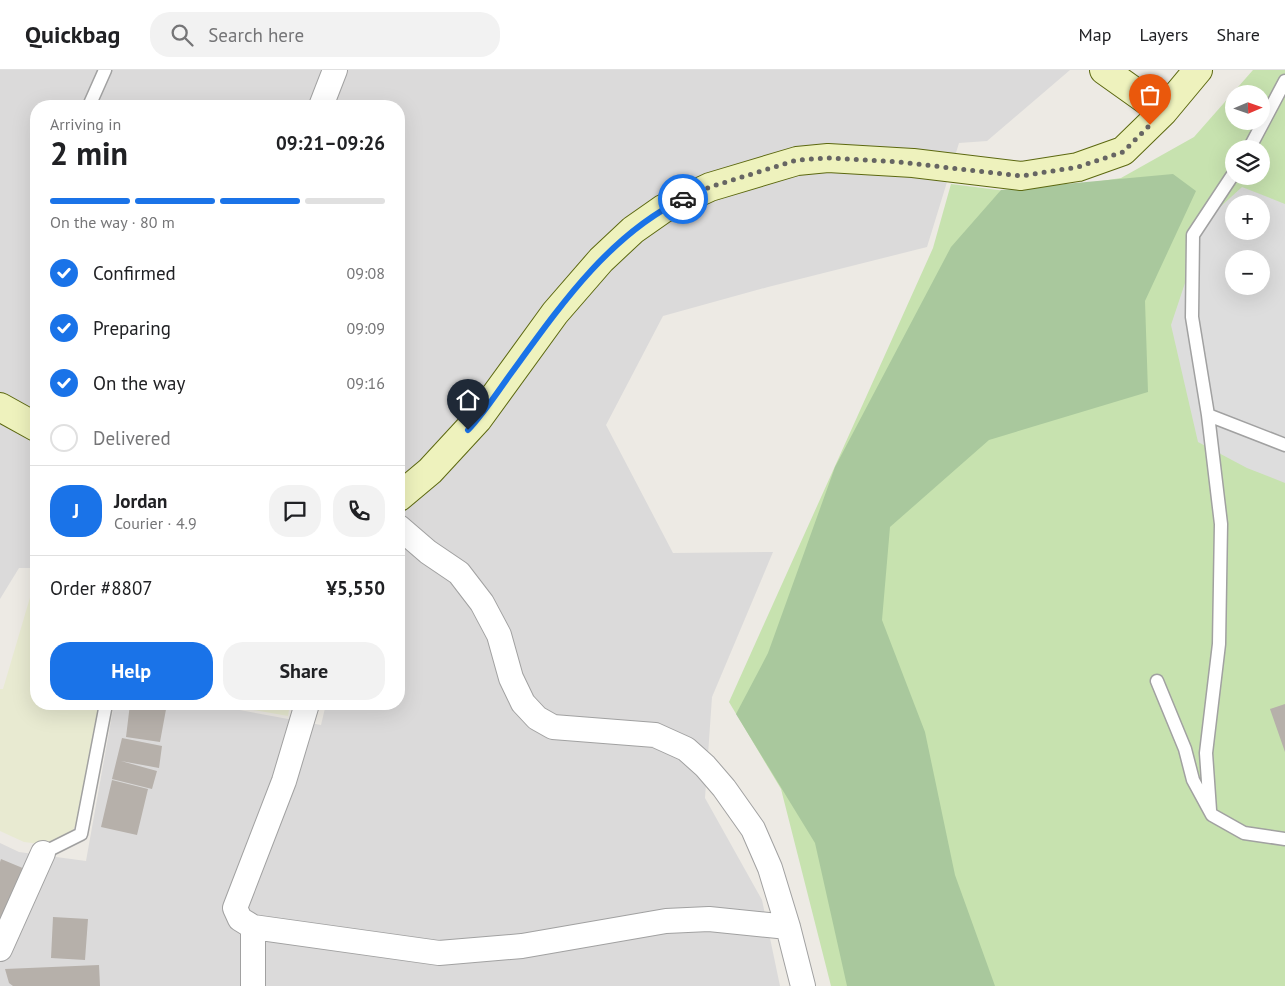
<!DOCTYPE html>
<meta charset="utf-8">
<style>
body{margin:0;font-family:"PT Sans",sans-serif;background:#f2f2f2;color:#202124;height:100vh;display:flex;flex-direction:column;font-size:19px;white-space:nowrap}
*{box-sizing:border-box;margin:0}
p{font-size:16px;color:#757577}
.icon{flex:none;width:28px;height:28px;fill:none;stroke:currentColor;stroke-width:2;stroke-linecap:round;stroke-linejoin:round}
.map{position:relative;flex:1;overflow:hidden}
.sheet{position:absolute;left:30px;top:30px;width:375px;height:610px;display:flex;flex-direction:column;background:#fff;border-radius:20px;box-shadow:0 5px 20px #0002}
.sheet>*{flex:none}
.needle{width:32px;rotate:88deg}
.tools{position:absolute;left:1225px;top:15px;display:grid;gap:10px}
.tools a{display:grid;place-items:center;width:45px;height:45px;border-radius:50%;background:#fff;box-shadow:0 5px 20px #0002;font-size:25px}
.pin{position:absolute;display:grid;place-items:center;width:42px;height:42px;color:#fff;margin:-51px -21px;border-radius:50% 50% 50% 0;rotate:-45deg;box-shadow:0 0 5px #0007}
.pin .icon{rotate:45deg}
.courier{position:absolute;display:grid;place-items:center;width:50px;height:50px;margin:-25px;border:4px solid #1a73e8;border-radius:50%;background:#fff;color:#222;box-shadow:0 1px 6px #0007}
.summary em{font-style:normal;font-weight:700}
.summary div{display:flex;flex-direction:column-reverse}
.summary{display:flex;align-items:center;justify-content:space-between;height:85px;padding:0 20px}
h1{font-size:32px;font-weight:700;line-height:38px}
.bar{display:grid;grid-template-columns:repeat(4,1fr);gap:8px 5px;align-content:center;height:60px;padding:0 20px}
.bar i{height:6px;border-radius:4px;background:#e0e0e0}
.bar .selected{background:#1a73e8}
.bar p{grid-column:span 4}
.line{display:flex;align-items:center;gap:12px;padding:0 20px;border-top:1px solid #e0e0e0}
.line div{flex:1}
.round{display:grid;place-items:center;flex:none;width:52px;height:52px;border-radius:20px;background:#f2f2f2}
ol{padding:0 20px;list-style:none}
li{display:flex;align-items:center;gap:15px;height:55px}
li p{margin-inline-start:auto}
li .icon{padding:5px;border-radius:50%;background:#1a73e8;color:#fff;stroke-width:4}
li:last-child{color:#757577}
li i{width:28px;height:28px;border:2px solid #e0e0e0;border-radius:50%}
.action{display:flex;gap:10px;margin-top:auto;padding:10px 20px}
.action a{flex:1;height:58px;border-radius:20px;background:#1a73e8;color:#fff;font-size:20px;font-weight:700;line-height:58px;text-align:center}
.action a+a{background:#f2f2f2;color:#202124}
header{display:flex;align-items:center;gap:30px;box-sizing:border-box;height:70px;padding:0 25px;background:#fff;border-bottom:1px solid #e0e0e0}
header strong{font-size:24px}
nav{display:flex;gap:28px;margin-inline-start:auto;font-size:18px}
.search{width:350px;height:45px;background:#f2f2f2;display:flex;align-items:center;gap:12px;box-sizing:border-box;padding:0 18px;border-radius:20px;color:#757577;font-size:19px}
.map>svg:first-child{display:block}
.residential{fill:#dbdada}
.farmland{fill:#e8ead1}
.grass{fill:#c7e2af;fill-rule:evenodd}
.forest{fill:#a9c89d}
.parking{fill:#ddd;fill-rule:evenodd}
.building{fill:#b6b0aa}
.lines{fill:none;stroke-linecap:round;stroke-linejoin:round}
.lane-casing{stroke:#a1a1a1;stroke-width:15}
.street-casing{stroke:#a1a1a1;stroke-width:26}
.secondary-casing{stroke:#5c6810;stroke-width:30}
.lane{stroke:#fff;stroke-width:12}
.street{stroke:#fff;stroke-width:24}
.secondary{stroke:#eef2bd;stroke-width:28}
.done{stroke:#666563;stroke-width:5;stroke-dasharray:0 9}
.route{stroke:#1a73e8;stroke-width:6}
</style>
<header>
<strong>Quickbag</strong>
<div class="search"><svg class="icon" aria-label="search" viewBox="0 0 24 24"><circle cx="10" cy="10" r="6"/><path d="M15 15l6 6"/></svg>Search here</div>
<nav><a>Map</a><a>Layers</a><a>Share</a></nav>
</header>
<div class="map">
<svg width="1285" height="916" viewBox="0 0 1285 916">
<rect width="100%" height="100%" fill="#edeae4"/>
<path class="residential" d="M 0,0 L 1070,0 L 987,71 L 959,73 L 927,177 L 768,217 L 663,246 L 606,355 L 673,483 L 773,482 L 712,627 L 705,728 L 762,830 L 780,916 L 0,916 L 0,773 L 19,782 L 86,791 L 114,634 L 207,634 L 321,655 L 326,634 L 399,634 L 399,36 L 36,36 L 36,498 L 19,498 L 0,529 Z"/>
<path class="farmland" d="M 34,514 L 36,515 L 36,634 L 102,634 L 77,754 L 69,765 L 51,774 L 40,774 L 24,772 L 0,761 L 0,619 L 3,619 Z
M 219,634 L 290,634 L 288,646 Z"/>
<path class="grass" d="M 1253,0 L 1285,0 L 1285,916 L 831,916 L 781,719 L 729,632 L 933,178 L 951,114 L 1021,123 L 1121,108 L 1194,67 ZM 1234,24 L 1261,24 L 1261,51 L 1234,51 ZM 1234,79 L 1261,79 L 1261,106 L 1234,106 ZM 1234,134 L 1261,134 L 1261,161 L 1234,161 ZM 1234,189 L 1261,189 L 1261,216 L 1234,216 Z"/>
<path class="forest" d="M 1173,104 L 1196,121 L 1145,231 L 1148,322 L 989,370 L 890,457 L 882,550 L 925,662 L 955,805 L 995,916 L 847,916 L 815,773 L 736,644 L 768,583 L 835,397 L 951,177 L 1001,120 Z"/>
<path class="parking" d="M 1242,117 L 1285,134 L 1285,413 L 1247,398 L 1198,372 L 1171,255 L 1206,150 ZM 1234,134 L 1261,134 L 1261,161 L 1234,161 ZM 1234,189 L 1261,189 L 1261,216 L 1234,216 Z"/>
<path class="building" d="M 130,634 L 167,634 L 160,672 L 126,667 Z
M 1285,634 L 1285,682 L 1270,639 Z
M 122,668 L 162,676 L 159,698 L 121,691 L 157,701 L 152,719 L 112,709 Z
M 112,710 L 148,719 L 137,765 L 101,757 Z
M 1,789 L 25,799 L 0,857 L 0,792 Z
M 53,847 L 88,849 L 85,890 L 51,888 Z
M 99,895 L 100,916 L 13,916 L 9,913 L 5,899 Z"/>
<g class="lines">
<defs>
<path id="lane" d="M 89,36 L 105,0
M 1249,79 L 1285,11
M 1234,103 L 1193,165 L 1192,247 L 1208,345 L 1285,375
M 1208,345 L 1221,454 L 1219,574 L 1206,683 L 1210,740
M 1157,611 L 1185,679 L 1193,710 L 1212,745 L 1244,763 L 1285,769
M 43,783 L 81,764 L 106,634"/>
<path id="street" d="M 321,36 L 335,0
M 399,457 L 428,482 L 459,503 L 482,533 L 499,565 L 511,608 L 523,633 L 537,648 L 553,657 L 655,665 L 686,679 L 705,696 L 724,718 L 753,759 L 770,798 L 788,857 L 803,916
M 307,634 L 284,711 L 235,838 L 240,849 L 253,857 L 439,883 L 522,876 L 666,851 L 709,849 L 788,857
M 0,879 L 43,783
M 253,916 L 253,857"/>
<path id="secondary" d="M 1104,0 L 1163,42
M 0,337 L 36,357
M 399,427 L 430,401 L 478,349 L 555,243 L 601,190 L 633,160 L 663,139 L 710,117 L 797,91 L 828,88 L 913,93 L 1021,106 L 1078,97 L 1123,81 L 1163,42 L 1198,0"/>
</defs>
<use href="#lane" class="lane-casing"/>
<use href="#street" class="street-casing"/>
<use href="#secondary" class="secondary-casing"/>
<use href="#lane" class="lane"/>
<use href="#street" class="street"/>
<use href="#secondary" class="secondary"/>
</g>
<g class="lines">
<path class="done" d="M 683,129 L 710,117 L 797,90 L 828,88 L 899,92 L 1021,106 L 1078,97 L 1123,82 L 1150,55"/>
<path class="route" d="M 468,360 C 485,342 498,321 512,302 C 560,236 609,165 683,129"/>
</g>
</svg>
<div class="tools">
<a><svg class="needle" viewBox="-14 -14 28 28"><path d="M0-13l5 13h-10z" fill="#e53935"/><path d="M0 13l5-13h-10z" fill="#757577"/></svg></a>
<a><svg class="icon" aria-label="layers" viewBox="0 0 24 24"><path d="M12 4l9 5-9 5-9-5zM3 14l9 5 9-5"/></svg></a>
<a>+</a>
<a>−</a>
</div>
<div class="pin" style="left:1150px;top:55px;background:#ea580c"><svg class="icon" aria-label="bag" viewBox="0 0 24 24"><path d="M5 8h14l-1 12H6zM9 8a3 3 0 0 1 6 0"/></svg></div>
<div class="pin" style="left:468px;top:360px;background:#1f2937"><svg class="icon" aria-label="home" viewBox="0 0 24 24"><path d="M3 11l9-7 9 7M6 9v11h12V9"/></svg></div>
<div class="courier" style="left:683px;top:129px"><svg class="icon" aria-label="car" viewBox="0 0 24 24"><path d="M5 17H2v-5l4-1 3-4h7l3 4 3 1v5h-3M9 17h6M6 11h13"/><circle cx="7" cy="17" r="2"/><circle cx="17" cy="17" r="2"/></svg></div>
<section class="sheet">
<div class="summary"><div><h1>2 min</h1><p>Arriving in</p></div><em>09:21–09:26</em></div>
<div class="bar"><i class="selected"></i><i class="selected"></i><i class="selected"></i><i></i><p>On the way · 80 m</p></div>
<ol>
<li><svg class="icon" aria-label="check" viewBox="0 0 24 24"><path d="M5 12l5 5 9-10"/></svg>Confirmed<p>09:08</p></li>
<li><svg class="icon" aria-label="check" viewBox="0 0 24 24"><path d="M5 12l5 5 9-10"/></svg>Preparing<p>09:09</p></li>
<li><svg class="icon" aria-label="check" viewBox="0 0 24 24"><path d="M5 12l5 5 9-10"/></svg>On the way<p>09:16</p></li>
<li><i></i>Delivered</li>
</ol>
<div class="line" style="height:90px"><b class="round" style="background:#1a73e8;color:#fff">J</b><div><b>Jordan</b><p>Courier · 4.9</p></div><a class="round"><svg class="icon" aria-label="chat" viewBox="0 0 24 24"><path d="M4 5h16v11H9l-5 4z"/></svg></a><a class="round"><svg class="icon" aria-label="phone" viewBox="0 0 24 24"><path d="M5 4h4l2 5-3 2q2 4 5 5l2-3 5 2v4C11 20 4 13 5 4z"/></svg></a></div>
<div class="line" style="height:65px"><div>Order #8807</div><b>¥5,550</b></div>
<div class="action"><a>Help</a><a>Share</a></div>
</section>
</div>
